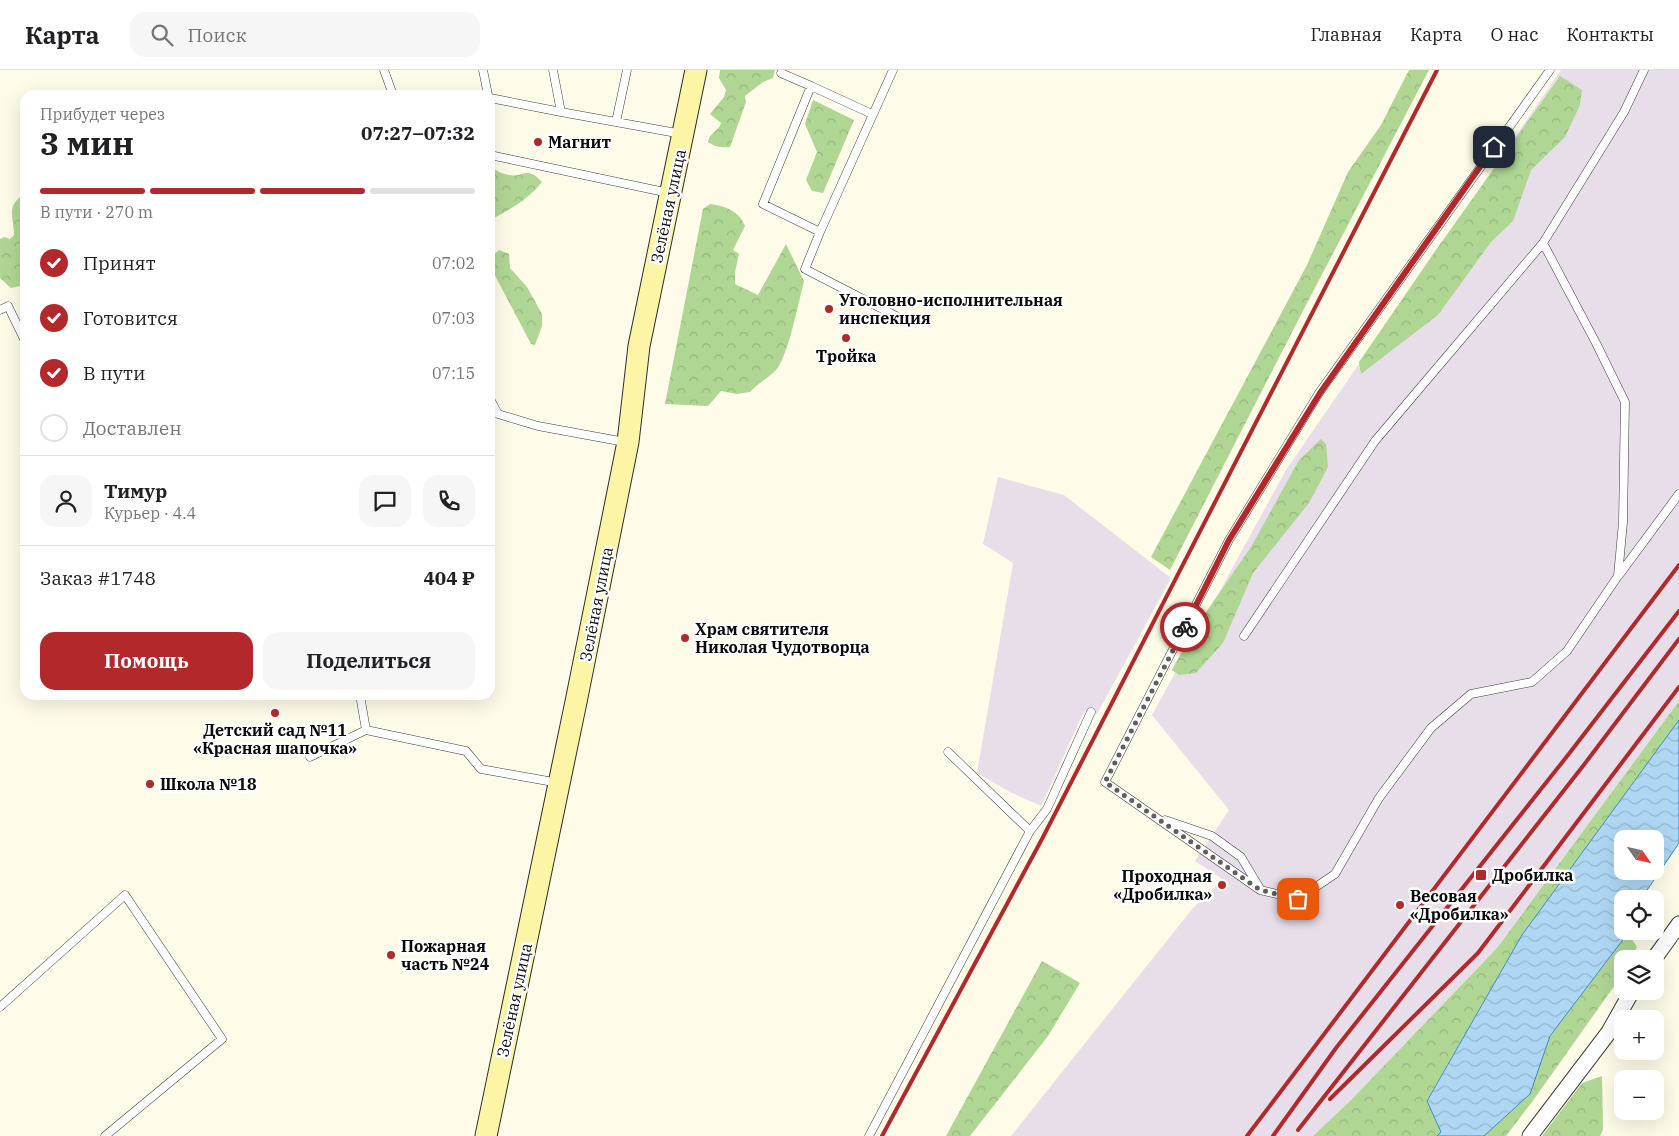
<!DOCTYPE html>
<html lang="ru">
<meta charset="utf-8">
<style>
body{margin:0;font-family:"IBM Plex Serif",serif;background:#f6f6f6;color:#202124;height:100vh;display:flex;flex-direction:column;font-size:19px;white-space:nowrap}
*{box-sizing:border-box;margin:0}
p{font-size:16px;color:#757577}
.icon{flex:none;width:28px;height:28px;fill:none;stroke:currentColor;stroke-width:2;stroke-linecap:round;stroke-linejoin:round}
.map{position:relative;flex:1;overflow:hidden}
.drawer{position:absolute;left:20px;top:20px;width:475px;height:610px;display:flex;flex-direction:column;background:#fff;border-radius:15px;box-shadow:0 5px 20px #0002}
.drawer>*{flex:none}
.needle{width:32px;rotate:124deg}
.controls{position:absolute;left:1614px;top:760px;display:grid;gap:10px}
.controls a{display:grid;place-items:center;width:50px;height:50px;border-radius:10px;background:#fff;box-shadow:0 5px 20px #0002;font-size:25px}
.pin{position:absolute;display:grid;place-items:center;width:42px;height:42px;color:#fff;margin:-21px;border-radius:10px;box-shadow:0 2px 8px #0006}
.courier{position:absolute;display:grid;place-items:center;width:50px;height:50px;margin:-25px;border:4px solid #b3292b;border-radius:50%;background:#fff;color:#222;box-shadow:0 1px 6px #0007}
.head em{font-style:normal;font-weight:700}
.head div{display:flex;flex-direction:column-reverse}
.head{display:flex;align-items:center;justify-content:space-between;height:85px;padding:0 20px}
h1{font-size:32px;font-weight:700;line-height:38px}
.bar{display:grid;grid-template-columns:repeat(4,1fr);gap:8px 5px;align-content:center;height:60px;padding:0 20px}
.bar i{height:6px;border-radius:4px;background:#e0e0e0}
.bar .selected{background:#b3292b}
.bar p{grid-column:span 4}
.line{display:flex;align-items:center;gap:12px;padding:0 20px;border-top:1px solid #e0e0e0}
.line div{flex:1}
.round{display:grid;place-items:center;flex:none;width:52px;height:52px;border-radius:15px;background:#f6f6f6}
ol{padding:0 20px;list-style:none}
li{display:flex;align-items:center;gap:15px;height:55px}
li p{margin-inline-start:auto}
li .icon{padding:5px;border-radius:50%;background:#b3292b;color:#fff;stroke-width:4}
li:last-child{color:#757577}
li i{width:28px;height:28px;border:2px solid #e0e0e0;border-radius:50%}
.action{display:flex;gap:10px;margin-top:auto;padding:10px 20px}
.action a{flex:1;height:58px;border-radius:15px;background:#b3292b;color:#fff;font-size:20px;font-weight:700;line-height:58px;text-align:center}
.action a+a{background:#f6f6f6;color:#202124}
header{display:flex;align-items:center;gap:30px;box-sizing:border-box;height:70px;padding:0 25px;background:#fff;border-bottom:1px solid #e0e0e0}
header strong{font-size:24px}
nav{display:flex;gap:28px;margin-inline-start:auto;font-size:18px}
.search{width:350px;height:45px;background:#f6f6f6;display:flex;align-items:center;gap:12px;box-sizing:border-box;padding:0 18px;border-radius:15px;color:#757577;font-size:19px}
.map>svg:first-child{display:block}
.industrial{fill:#e8dee9}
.forest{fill:url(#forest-crowns)}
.water{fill:url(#water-waves);stroke:#398ac7;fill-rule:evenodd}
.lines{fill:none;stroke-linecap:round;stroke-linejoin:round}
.service-casing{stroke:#3d3d3d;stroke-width:9}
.minor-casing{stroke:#3d3d3d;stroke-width:17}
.secondary-casing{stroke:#2c2c2c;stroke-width:23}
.service{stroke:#fff;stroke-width:8}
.minor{stroke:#fff;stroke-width:15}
.secondary{stroke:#fcf5a5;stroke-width:21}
.rail{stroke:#b3292b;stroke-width:4}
.done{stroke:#5f5e58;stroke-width:5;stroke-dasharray:0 9}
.route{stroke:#b3292b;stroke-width:6}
.poi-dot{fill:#b3292b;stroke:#fff;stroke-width:2}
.labels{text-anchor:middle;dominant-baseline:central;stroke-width:5;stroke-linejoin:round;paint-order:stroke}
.poi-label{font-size:16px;font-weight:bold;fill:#0a0a0a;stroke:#fff;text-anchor:start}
.street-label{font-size:16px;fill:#0a0a0a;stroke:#fff}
</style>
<header>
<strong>Карта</strong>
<div class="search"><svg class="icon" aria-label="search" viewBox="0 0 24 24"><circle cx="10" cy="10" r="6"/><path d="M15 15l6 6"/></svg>Поиск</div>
<nav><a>Главная</a><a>Карта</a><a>О нас</a><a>Контакты</a></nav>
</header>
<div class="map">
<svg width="1679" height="1066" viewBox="0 0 1679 1066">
<defs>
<pattern id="forest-crowns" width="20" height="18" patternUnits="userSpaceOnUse" patternTransform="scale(1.25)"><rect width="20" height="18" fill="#b0d694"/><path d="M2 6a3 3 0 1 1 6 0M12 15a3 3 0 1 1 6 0" fill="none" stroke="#96b67e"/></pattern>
<pattern id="water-waves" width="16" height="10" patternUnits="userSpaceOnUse" patternTransform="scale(1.25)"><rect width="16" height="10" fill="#afd7f3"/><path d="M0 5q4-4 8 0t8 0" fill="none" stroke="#95b7cf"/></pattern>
</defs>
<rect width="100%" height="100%" fill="#fefbe8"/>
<path class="industrial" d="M 1561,0 L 1679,0 L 1679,631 L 1497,878 L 1352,1029 L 1313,1066 L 1011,1066 L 1193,838 L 1215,817 L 1221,808 L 1195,791 L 1229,740 L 1152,645 L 1286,400 Z
M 998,407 L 1064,425 L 1171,508 L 1097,644 L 1084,641 L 1041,736 L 1010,722 L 977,703 L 1013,493 L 983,474 Z"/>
<path class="forest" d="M 720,0 L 775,0 L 773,8 L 763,12 L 745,26 L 746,32 L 730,77 C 721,78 716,77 708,72 C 709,63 719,61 721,53 L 710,44 L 724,27 L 726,20 L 719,8 Z
M 1409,0 L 1429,0 L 1306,235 L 1170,500 L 1151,487 L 1307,195 L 1348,102 L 1381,55 Z
M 1560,6 L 1582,20 L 1580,35 L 1565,67 L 1531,100 L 1513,151 L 1491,172 L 1438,245 L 1361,304 L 1359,292 L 1438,177 Z
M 813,30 L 854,50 L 823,123 L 812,121 L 806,110 L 817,82 L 805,54 Z
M 490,96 C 495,100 502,104 509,105 C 524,108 526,95 542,112 C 529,129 509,140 490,150 Z
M 25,124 L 25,215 L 11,218 L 0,208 L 0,169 L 4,167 L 10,169 L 14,165 C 14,148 5,135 25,124 Z
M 710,134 C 726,136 739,141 745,156 L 733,180 L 739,184 L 735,202 L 735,214 L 758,225 L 786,174 L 804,211 C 799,230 788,287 776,300 C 768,308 758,313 750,322 L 737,324 L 721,321 L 708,336 L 665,334 L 703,139 Z
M 499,180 L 509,184 L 510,198 L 527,217 L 542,244 L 542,256 L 535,275 L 531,274 L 491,198 L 490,188 Z
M 1321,369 L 1326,374 L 1328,397 L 1309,433 L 1253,503 L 1223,573 L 1196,603 L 1179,605 L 1172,600 L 1193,561 L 1251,477 L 1299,390 Z
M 1679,631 L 1679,650 L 1522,865 L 1427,1030 L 1441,1062 L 1437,1066 L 1313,1066 L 1352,1029 L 1497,878 Z
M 1628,863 L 1637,877 L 1630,889 L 1622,889 L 1622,905 L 1532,1032 L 1506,1066 L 1484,1066 L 1530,1024 L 1550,966 Z
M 1042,891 L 1080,913 L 1048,966 L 970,1066 L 946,1066 Z
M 1602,1006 L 1603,1060 L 1600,1066 L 1542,1066 L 1582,1013 Z"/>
<path class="water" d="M 1679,650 L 1679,773 L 1641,829 L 1622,829 L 1622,861 L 1629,861 L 1628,863 L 1550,966 L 1530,1024 L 1484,1066 L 1437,1066 L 1441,1062 L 1427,1031 L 1522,865 ZM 1622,769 L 1655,769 L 1655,801 L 1622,801 Z"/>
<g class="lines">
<defs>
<path id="service" d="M 384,0 L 393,25
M 483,0 L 488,25
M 553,0 L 561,42 L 682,64
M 893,0 L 820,162 L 805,199 L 896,246
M 781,3 L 811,16
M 490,28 L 561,42
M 616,52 L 627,0
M 490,85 L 669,123
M 820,162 L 763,134 L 811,16 L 872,44
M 1543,173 L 1596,273 L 1625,332 L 1623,452 L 1618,506 L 1567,581 L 1532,612 L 1471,624 L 1431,658 L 1379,728 L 1335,804 L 1298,829 L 1260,820 L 1105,712 L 1229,470 L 1319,323 L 1550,0
M 0,240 L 8,236 L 25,271
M 490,329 L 498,344 L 538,356 L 625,372
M 1619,505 L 1679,424
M 1244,566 L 1375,371 L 1543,173 L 1624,42 L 1644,0
M 360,625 L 366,660 L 466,681 L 481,699 L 559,713
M 948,682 L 1030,761
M 310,687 L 366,660
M 1165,750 L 1212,766 L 1241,787 L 1259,817
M 0,937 L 125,825 L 222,969 L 105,1066
M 869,1066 L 1030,761 L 1047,739 L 1091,642"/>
<path id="minor" d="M 1654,889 L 1679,854
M 1530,1066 L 1609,962 L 1632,921"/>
<path id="secondary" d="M 486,1066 L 577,627 L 628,372 L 639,276 L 696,0"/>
</defs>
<use href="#service" class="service-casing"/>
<use href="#minor" class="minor-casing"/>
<use href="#secondary" class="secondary-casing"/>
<use href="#service" class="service"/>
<use href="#minor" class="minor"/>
<use href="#secondary" class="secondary"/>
<path class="rail" d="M 1330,1029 L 1478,883 L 1679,617
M 1298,1060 L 1583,696 L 1679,569
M 882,1066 L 1042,769 L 1437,0
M 1247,1066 L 1679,495
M 1273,1066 L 1336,978 L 1568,685 L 1679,541"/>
</g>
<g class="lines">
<path class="done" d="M 1185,557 L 1105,712 L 1260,820 L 1298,829"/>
<path class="route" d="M 1185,557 L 1229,470 L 1320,323 L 1494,77"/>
</g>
<g class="poi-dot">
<circle cx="538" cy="72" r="5"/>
<circle cx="829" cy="239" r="5"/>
<circle cx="846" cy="268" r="5"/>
<circle cx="685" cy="568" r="5"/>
<circle cx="275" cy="643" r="5"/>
<circle cx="150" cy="714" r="5"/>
<rect x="1475" y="799" width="12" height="12" rx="2.5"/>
<circle cx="1222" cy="815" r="5"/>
<circle cx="1400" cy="835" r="5"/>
<circle cx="391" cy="885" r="5"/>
</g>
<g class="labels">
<g class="poi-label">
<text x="548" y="72">Магнит</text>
<text x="839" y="230">Уголовно-исполнительная<tspan x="839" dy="18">инспекция</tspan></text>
<text x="846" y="286" text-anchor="middle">Тройка</text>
<text x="695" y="559">Храм святителя<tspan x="695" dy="18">Николая Чудотворца</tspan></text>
<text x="275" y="660" text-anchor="middle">Детский сад №11<tspan x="275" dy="18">«Красная шапочка»</tspan></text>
<text x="160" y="714">Школа №18</text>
<text x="1492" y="805">Дробилка</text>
<text x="1212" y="806" text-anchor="end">Проходная<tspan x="1212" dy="18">«Дробилка»</tspan></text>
<text x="1410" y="826">Весовая<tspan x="1410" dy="18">«Дробилка»</tspan></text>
<text x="401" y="876">Пожарная<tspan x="401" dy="18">часть №24</tspan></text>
</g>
<g class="street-label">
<text transform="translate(668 136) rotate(-78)">Зелёная улица</text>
<text transform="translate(596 534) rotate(-79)">Зелёная улица</text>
<text transform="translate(514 930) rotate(-78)">Зелёная улица</text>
</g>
</g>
</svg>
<div class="controls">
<a><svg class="needle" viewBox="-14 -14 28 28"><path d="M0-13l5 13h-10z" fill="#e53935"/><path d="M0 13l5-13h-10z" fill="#757577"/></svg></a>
<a><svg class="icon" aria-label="locate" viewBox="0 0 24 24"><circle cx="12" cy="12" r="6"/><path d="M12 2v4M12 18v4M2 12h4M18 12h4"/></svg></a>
<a><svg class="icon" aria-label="layers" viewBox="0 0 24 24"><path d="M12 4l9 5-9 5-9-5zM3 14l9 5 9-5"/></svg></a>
<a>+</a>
<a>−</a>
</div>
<div class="pin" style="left:1298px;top:829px;background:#ea580c"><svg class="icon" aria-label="bag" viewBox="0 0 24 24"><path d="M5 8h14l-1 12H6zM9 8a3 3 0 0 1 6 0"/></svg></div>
<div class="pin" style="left:1494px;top:77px;background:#1f2937"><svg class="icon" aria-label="home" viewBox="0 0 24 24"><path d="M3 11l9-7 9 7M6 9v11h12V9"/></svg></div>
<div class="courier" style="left:1185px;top:557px"><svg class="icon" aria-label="bike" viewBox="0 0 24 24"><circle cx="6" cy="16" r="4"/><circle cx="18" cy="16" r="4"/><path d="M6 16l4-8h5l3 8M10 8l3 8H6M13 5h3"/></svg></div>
<section class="drawer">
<div class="head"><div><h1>3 мин</h1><p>Прибудет через</p></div><em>07:27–07:32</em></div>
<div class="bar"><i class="selected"></i><i class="selected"></i><i class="selected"></i><i></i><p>В пути · 270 m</p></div>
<ol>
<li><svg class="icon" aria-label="check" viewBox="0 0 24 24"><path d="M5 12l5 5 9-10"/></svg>Принят<p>07:02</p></li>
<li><svg class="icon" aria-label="check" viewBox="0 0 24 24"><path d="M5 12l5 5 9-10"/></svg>Готовится<p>07:03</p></li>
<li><svg class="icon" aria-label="check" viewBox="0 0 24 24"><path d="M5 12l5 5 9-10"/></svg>В пути<p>07:15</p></li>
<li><i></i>Доставлен</li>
</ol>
<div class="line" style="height:90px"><a class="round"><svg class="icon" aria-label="person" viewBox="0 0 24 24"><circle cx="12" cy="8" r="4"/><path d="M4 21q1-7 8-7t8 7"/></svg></a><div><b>Тимур</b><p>Курьер · 4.4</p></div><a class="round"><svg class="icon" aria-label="chat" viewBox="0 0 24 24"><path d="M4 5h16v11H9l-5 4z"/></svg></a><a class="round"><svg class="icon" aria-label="phone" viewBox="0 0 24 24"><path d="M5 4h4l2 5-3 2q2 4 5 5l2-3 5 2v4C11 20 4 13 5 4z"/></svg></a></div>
<div class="line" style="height:65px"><div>Заказ #1748</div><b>404 ₽</b></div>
<div class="action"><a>Помощь</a><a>Поделиться</a></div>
</section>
</div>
